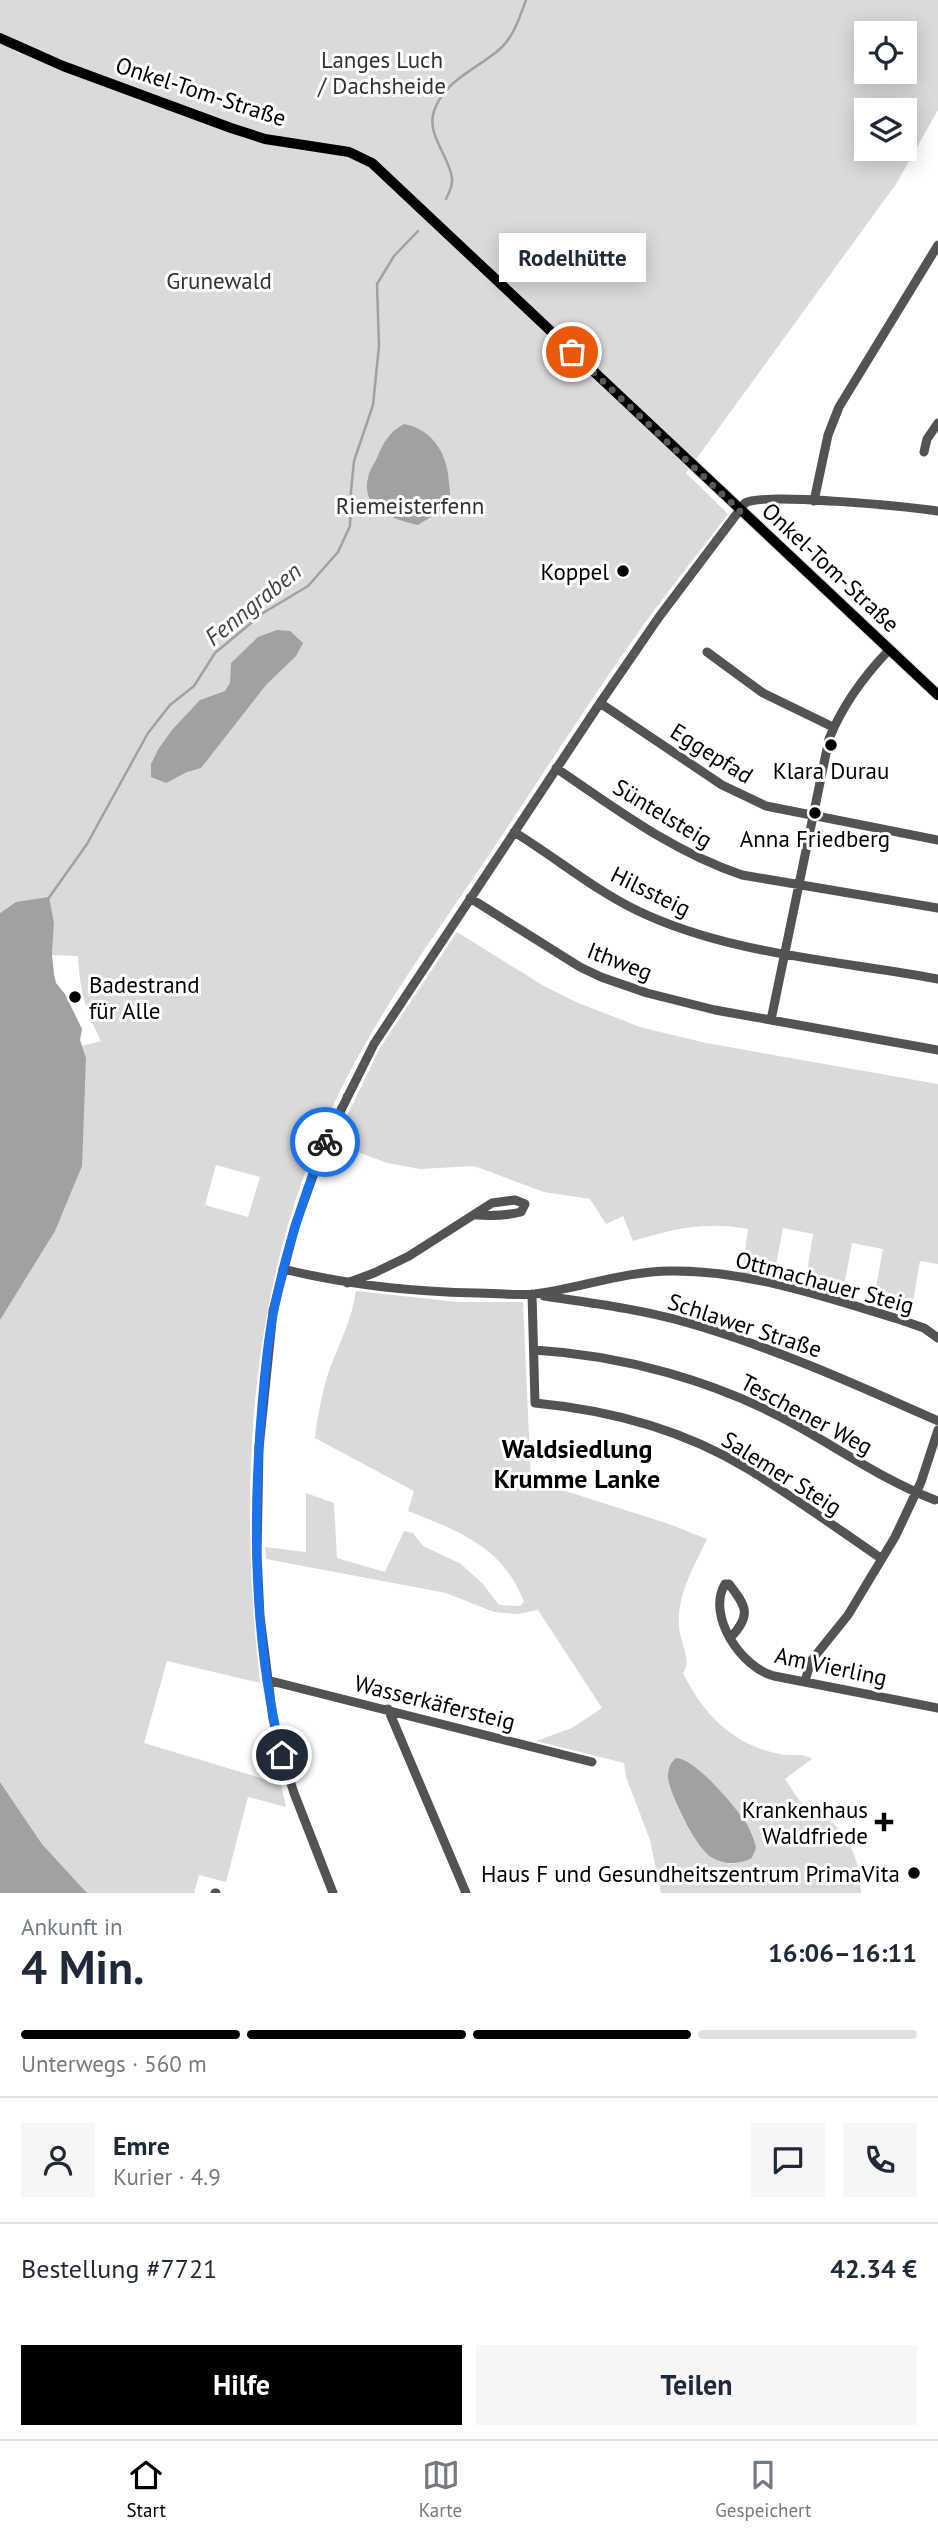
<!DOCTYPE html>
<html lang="de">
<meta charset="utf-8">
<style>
body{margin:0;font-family:"PT Sans",sans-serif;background:#f6f6f7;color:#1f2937;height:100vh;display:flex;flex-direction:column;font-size:26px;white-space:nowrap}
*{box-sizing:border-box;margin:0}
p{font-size:23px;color:#747a83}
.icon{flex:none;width:38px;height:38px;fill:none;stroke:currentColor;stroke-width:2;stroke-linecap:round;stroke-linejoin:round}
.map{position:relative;height:1893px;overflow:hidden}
.panel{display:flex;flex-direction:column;background:#fff;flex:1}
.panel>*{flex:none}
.tools{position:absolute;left:854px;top:21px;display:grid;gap:14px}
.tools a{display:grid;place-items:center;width:63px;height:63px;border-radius:0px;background:#fff;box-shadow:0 4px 18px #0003;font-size:35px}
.pin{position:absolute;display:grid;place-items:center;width:60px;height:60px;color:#fff;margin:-30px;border:4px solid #fff;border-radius:50%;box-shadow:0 2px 7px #0007}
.courier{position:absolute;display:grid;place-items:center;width:70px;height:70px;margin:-35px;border:5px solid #1a73e8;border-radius:50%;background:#fff;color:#222;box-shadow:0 2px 9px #0007}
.bubble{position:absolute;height:49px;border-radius:0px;background:#fff;box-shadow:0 4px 18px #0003;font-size:23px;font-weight:800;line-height:49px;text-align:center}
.headline em{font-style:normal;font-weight:800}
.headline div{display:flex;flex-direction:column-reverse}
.headline{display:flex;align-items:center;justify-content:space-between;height:119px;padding:0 21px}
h1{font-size:46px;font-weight:800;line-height:52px}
.bar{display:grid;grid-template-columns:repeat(4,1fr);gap:10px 7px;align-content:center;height:84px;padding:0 21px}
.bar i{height:9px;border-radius:5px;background:#e0e1e3}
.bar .selected{background:#000}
.bar p{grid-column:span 4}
.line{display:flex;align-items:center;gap:18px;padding:0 21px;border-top:2px solid #e0e1e3}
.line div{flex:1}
.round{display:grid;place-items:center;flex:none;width:74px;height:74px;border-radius:0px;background:#f6f6f7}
.cta{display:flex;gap:14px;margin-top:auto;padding:14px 21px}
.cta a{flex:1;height:80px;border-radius:0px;background:#000;color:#fff;font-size:28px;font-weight:800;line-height:80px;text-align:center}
.cta a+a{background:#f6f6f7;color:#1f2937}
.menu{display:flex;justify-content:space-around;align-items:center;height:98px;border-top:2px solid #e0e1e3;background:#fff;font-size:19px;color:#747a83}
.menu a{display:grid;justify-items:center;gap:4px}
.menu .selected{color:#000}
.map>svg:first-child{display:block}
.green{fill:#dadada;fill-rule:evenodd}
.water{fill:#a1a1a1}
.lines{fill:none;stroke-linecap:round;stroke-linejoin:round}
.stream{stroke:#a1a1a1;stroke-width:2.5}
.major-casing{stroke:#dbdbdb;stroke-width:12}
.minor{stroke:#535353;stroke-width:9}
.major{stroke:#000;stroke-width:10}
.done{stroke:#595959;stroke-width:7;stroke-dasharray:0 12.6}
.route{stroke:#1a73e8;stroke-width:9}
.poi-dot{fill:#000;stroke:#fff;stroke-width:2.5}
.labels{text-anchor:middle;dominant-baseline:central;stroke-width:6;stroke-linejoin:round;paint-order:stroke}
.park-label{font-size:23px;fill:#313131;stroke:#fff}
.street-label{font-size:23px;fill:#000;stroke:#fff}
.poi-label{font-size:23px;fill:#000;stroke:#fff;text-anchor:end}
.water-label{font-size:24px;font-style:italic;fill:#424242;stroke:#fff}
.quarter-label{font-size:26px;font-weight:bold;fill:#000;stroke:#fff}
</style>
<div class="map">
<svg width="938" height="1893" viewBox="0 0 938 1893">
<rect width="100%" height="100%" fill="#fff"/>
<path class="green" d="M 0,0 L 938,0 L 938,110 L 896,184 L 686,473 L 728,514 C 703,547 677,580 652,613 C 597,689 547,768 495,846 C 443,924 386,1000 344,1083 C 249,1269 237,1479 260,1683 L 167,1661 L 144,1743 L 281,1784 L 286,1807 L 248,1797 L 226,1882 L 199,1875 L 194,1893 L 87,1893 L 42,1844 L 0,1782 L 0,1320 L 12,1299 L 86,1058 L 82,1046 L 101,1041 C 85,1009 80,992 78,956 L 52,955 L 54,923 L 16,902 L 0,913 ZM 866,33 L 905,33 L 905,72 L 866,72 ZM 866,110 L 905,110 L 905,149 L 866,149 ZM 216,1165 L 260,1177 L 248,1217 L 205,1205 Z
M 457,932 L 544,986 L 576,1002 L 640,1027 L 706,1043 L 938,1084 L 938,1264 L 920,1261 L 911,1312 L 874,1298 L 883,1249 L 852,1243 L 843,1292 L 806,1278 L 813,1234 L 783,1228 L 773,1280 L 742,1274 L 748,1229 C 703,1221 675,1229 633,1241 L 623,1216 L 606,1224 L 590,1199 L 544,1192 L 474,1166 L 420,1169 L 387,1163 L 334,1143 L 380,1048 Z
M 356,1291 L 458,1302 L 523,1302 L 531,1480 L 669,1524 L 707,1539 C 694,1567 677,1594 679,1626 C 679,1641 693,1660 683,1673 C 704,1715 733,1745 780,1754 C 791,1757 803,1752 812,1759 L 785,1779 C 792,1788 799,1803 809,1810 C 813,1813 819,1814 824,1817 C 851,1834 860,1863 861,1893 L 661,1893 L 650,1840 L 626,1777 L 624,1763 L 536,1741 L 572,1728 L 602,1708 L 538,1610 L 518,1614 L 494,1612 L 446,1593 L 266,1559 L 265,1547 L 306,1552 L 306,1493 L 334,1503 L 337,1558 L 385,1572 L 404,1531 L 413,1533 L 423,1546 L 461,1564 L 483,1584 L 499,1605 L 520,1606 L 524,1602 C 503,1547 459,1531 408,1511 L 414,1491 L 315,1438 C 318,1414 322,1391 330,1368 C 340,1342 352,1319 356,1291 ZM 669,1768 C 678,1769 694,1768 702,1773 C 705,1775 709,1782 713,1785 C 728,1801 766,1834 752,1858 L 738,1863 L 730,1864 C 718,1854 705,1845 695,1834 C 681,1820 667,1788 669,1768 Z"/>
<path class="water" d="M 404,424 C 434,430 448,455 449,484 C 450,490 451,495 448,501 C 443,512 428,518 418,525 C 396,520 360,510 368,478 C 369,471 374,464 377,458 C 383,443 389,432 404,424 Z
M 277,630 L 290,631 L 303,643 L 296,656 L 266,685 L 201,768 L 187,772 L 166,783 L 151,777 L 151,764 L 159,748 L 172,730 L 200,700 L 225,691 L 230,683 L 231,663 L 258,637 Z
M 49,897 L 54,923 L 52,955 L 54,974 L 56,983 L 65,994 L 82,1029 L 80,1040 L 86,1058 L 82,1166 L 55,1231 L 0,1320 L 0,913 L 16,902 Z
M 676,1758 C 694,1758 731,1802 742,1817 C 749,1826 754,1837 756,1848 L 752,1858 C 739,1865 724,1865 711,1857 C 697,1849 669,1794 668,1777 C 668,1769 670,1763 676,1758 Z
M 0,1782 L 42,1844 L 87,1893 L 0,1893 Z"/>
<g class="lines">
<path class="stream" d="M 446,199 C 449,193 453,186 452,178 C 449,156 426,134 434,111 C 445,79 478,69 501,48 C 514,36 520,16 526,0
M 48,899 L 87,844 L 148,733 L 170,705 L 194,686 L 215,653 L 263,613 L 308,586 L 338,552 L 350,526 L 351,491 L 354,461 L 373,405 L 379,346 L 377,284 L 394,256 L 418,231"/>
<defs>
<path id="major" d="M 0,38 L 63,66 L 231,128 L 265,139 L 349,152 L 372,163 L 938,695"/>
</defs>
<use href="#major" class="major-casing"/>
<path class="minor" d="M 924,452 L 927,439 L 938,423
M 814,501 L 828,435 L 839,407 L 938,245
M 707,652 L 763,693 L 833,727
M 600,703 L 722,785 L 766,806 L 938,840
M 556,768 C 616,809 673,852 742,875 L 938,908
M 514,832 C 555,857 593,889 636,910 C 729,955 837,960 938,979
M 470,898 L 580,967 L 601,977 L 647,993 L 715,1010 L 938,1050
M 771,1020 L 829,739 C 843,704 863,677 889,650
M 283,1269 C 348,1285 410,1292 477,1293 C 496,1293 516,1296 535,1294 C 581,1288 625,1271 671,1271 C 747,1270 826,1297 898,1319 L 924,1328 L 938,1338
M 347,1283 L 374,1273 L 409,1256 L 492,1203 L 515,1200 L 525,1204 L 521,1212 C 505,1216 493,1216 477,1215
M 532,1294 L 535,1403 C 609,1410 684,1430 748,1469 C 794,1497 838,1529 882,1559
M 544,1296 C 591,1303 639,1309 685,1322 C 773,1347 855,1384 938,1421
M 534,1350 C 622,1355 716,1381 794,1424 C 841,1450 885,1481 935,1500
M 731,1637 C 752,1615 746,1606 729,1584 L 725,1584 C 706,1616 742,1668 774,1676 L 938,1708
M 267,1680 L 592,1762
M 805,1681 L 811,1661 L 848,1615 L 895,1537 L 921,1482 L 938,1430
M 388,1709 L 466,1893
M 215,1893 L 216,1893
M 333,1893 L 294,1793 L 282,1755 L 273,1719 L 260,1616 L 257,1555 L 259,1448 L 273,1311 L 295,1226 L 326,1140 L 374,1044 L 600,703 L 659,617 L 745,503 C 762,492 910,507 938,511"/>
<use href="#major" class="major"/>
</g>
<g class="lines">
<path class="done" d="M 325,1142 L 346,1097 L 379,1037 L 600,703 L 659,617 L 740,511 L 572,352"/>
<path class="route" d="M 282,1755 C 253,1642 252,1521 262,1405 C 265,1373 267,1341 274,1310 C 285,1252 304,1196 325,1142"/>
</g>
<g class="poi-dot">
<circle cx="623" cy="571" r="7"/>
<circle cx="831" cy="745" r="7"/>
<circle cx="815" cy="813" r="7"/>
<circle cx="75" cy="997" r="7"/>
<path d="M880.5 1811.5h7v7h7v7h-7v7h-7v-7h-7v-7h7z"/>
<circle cx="914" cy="1873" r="7"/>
</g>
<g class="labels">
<g class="park-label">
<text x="382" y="59">Langes Luch<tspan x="382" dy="26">/ Dachsheide</tspan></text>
<text x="219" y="280">Grunewald</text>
<text x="410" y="505">Riemeisterfenn</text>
</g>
<g class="street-label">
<text transform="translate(201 91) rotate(18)">Onkel-Tom-Straße</text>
<text transform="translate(831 567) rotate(43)">Onkel-Tom-Straße</text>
<text transform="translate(712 753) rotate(32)">Eggepfad</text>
<text transform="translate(663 813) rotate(31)">Süntelsteig</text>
<text transform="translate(651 891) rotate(26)">Hilssteig</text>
<text transform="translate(620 961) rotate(21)">Ithweg</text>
<text transform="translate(825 1282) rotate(15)">Ottmachauer Steig</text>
<text transform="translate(745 1325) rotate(18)">Schlawer Straße</text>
<text transform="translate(807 1414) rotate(28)">Teschener Weg</text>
<text transform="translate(782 1473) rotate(32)">Salemer Steig</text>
<text transform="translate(831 1666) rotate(12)">Am Vierling</text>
<text transform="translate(435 1702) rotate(14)">Wasserkäfersteig</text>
</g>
<g class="poi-label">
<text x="609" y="571">Koppel</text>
<text x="831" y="770" text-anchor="middle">Klara Durau</text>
<text x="815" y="838" text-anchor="middle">Anna Friedberg</text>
<text x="89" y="984" text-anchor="start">Badestrand<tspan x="89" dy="26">für Alle</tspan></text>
<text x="868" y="1809">Krankenhaus<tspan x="868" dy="26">Waldfriede</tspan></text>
<text x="900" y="1873">Haus F und Gesundheitszentrum PrimaVita</text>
</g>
<g class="water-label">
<text transform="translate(253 604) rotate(-39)">Fenngraben</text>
</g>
<g class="quarter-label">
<text x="577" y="1448">Waldsiedlung<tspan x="577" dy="30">Krumme Lanke</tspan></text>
</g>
</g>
</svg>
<div class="tools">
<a><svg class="icon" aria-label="locate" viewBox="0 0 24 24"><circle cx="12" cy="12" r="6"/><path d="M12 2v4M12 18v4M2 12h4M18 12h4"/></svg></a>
<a><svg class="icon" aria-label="layers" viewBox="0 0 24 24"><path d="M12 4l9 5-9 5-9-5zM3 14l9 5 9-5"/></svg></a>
</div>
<div class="pin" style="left:572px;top:352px;background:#ea580c"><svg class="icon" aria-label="bag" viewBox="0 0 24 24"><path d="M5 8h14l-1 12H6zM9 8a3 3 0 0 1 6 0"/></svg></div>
<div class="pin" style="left:282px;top:1755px;background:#1f2937"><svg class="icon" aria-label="home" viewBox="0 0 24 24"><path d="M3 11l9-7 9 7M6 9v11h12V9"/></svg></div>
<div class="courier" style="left:325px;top:1142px"><svg class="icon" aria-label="bike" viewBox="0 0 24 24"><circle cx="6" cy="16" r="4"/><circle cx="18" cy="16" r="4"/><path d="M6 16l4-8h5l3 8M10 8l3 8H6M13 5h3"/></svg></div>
<div class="bubble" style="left:499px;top:233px;width:147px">Rodelhütte</div>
</div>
<section class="panel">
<div class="headline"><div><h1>4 Min.</h1><p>Ankunft in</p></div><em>16:06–16:11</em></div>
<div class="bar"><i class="selected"></i><i class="selected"></i><i class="selected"></i><i></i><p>Unterwegs · 560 m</p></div>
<div class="line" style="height:126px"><a class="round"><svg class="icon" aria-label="person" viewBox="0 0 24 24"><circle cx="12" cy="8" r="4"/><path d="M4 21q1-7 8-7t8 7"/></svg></a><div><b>Emre</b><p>Kurier · 4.9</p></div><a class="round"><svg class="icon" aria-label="chat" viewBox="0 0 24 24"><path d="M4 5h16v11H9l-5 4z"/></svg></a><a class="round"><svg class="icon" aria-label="phone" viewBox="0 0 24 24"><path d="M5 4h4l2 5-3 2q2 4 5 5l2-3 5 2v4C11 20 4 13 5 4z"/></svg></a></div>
<div class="line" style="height:91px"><div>Bestellung #7721</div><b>42.34 €</b></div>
<div class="cta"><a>Hilfe</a><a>Teilen</a></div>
</section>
<nav class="menu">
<a class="selected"><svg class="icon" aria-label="home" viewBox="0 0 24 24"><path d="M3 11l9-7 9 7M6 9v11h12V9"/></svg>Start</a>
<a><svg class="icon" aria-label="map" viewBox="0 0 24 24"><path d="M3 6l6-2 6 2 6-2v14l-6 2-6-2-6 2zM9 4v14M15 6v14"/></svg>Karte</a>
<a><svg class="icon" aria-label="saved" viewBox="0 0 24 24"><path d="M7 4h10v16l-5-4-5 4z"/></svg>Gespeichert</a>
</nav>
